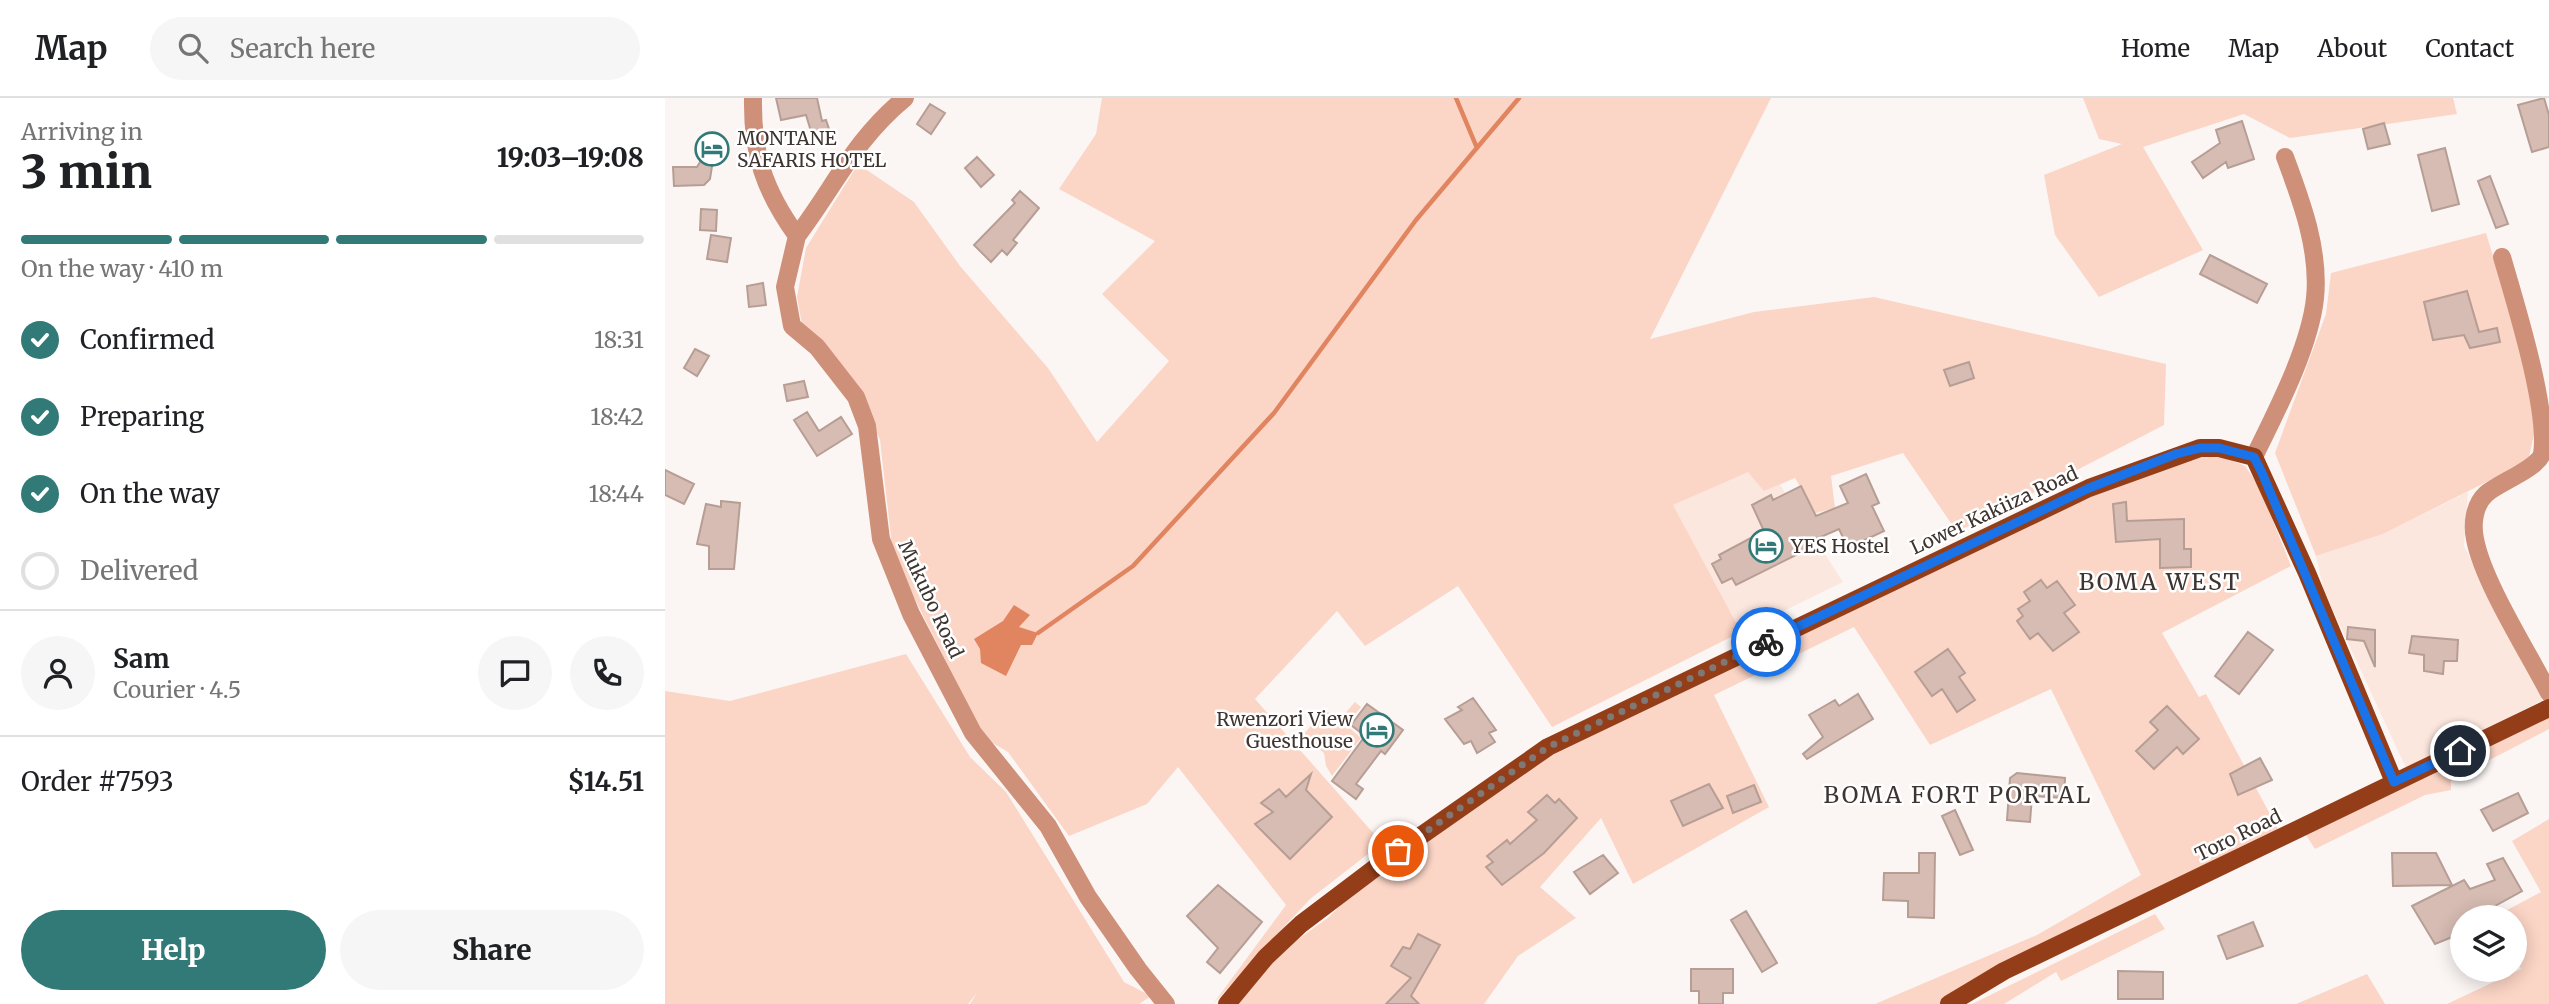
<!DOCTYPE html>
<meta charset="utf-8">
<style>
body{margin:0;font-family:Merriweather,serif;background:#f6f6f6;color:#202124;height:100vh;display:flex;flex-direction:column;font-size:26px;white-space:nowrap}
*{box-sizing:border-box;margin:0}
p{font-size:23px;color:#757577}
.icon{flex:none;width:38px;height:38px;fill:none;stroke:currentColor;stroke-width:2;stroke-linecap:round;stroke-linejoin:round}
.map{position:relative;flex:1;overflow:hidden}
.sheet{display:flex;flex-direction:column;background:#fff;width:665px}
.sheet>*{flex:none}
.controls{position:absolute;left:1785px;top:807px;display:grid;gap:14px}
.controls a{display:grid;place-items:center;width:77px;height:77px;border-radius:50%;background:#fff;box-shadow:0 4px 18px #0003;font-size:35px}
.pin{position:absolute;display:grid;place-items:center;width:60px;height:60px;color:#fff;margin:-30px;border:4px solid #fff;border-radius:50%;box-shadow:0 2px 7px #0007}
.courier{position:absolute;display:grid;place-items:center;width:70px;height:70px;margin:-35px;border:5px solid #1a73e8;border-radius:50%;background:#fff;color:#222;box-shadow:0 2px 9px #0007}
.overview em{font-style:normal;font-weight:800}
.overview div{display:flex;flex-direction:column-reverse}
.overview{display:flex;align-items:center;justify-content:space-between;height:119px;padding:0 21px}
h1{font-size:46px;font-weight:800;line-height:52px}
.bar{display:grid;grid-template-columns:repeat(4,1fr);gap:10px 7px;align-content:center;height:84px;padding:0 21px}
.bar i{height:9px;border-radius:5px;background:#e0e0e0}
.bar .on{background:#317a77}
.bar p{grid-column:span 4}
.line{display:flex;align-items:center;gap:18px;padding:0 21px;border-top:2px solid #e0e0e0}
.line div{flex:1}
.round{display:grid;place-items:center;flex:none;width:74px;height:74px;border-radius:37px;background:#f6f6f6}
ol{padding:0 21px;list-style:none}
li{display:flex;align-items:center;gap:21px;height:77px}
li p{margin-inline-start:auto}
li .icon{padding:7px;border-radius:50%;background:#317a77;color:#fff;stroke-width:4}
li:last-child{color:#757577}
li i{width:38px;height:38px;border:4px solid #e0e0e0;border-radius:50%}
.button{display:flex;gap:14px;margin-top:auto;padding:14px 21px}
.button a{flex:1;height:80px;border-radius:42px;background:#317a77;color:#fff;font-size:28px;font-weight:800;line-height:80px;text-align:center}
.button a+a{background:#f6f6f6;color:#202124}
header{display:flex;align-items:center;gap:42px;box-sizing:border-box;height:98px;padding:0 35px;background:#fff;border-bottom:2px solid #e0e0e0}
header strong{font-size:33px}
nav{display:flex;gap:38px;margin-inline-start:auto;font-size:24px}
.search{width:490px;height:63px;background:#f6f6f6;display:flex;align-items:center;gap:18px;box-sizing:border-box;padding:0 24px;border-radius:38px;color:#757577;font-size:26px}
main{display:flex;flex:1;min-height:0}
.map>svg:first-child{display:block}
.built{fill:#fce7df}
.green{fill:#fbd5c6}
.water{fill:#e18460}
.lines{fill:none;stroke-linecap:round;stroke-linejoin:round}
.stream{stroke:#e18460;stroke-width:4.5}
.building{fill:#d6bcb3;stroke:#b79e95;stroke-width:2}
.minor{stroke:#cf9079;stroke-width:18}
.major{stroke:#943e19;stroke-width:18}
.done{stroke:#807875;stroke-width:7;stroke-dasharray:0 12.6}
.route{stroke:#1a73e8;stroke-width:9}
.labels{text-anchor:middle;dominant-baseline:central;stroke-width:5;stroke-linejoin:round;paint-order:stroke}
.poi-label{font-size:19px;fill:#3e3430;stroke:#fff;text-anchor:start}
.street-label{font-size:19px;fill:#3e3430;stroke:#fff}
.quarter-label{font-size:23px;letter-spacing:2px;fill:#3e3430;stroke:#fff}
</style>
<header>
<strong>Map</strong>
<div class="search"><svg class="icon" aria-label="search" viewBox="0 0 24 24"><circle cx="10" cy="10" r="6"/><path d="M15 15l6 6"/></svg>Search here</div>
<nav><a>Home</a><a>Map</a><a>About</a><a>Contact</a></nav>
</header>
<main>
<section class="sheet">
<div class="overview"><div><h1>3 min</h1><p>Arriving in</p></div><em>19:03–19:08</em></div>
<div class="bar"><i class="on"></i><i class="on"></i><i class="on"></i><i></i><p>On the way · 410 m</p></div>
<ol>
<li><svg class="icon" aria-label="check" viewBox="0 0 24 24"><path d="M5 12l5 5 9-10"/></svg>Confirmed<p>18:31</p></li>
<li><svg class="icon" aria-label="check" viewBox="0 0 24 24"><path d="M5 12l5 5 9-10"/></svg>Preparing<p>18:42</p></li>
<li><svg class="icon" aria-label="check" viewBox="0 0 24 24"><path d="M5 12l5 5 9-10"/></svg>On the way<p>18:44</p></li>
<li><i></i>Delivered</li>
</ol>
<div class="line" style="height:126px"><a class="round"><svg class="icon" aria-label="person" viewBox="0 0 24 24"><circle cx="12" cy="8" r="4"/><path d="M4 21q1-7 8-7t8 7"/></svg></a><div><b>Sam</b><p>Courier · 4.5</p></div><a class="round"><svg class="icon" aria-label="chat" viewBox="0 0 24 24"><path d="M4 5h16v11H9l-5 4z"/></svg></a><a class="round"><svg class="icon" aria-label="phone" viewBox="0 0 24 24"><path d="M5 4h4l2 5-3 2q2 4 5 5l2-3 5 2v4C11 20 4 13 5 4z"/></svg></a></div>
<div class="line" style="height:91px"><div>Order #7593</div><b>$14.51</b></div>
<div class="button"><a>Help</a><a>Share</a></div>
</section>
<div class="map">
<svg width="1884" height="906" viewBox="0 0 1884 906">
<rect width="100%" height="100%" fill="#fbf6f4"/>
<path class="built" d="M 1101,365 L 1178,484 L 1076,534 L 1007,407 Z
M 1803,394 L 1799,448 L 1878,602 L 1741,670 L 1659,493 L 1651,458 L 1718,436 Z"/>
<path class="green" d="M 437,0 L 1106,0 L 985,241 L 1089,214 L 1209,199 L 1501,266 L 1499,327 L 1292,434 L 1238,355 L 1166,378 L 1170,410 L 1151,415 L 1130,380 L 1099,393 L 1083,374 L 1008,407 L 1076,534 L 887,629 L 793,488 L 700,548 L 672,513 L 590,601 L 717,745 L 645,801 L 548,906 L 621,807 L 513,669 L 482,706 L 404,738 L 343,654 L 319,640 L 228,457 L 215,342 L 191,285 L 137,227 L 132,199 L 141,150 L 193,66 L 249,104 L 295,168 L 383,270 L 432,344 L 504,263 L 437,196 L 490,143 L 394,91 L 431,36 Z
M 1418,0 L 1788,0 L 1792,16 L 1625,40 L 1579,16 L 1478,49 L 1538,152 L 1434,199 L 1390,137 L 1379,77 L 1457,46 L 1434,41 Z
M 1821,135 L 1861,267 L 1872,324 L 1863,363 L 1718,436 L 1651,458 L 1610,355 L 1661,216 L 1666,175 Z
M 1555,357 L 1580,368 L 1594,388 L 1626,468 L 1497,535 L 1534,599 L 1541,596 L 1615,735 L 1281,906 L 1210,906 L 1372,837 L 1476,777 L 1386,591 L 1265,647 L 1189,529 L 1049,597 L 1104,709 L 968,786 L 936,720 L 875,789 L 911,820 L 853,858 L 819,906 L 568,906 L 610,858 L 664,819 L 703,779 L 902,647 L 1423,395 L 1532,358 Z
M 241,556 L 305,659 L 341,694 L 459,884 L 486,898 L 474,906 L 305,906 L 312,895 L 303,906 L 0,906 L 0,593 L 65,603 Z
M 690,604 L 696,609 L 681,627 L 696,640 L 667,678 L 661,668 L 659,655 L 638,637 L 660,612 L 674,622 Z
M 1884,618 L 1884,631 L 1786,682 L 1786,692 L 1760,697 L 1650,751 L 1641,737 Z
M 1884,721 L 1884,906 L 1782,906 L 1856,871 L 1850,859 L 1850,819 L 1829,819 L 1876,794 L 1847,743 Z
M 1490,816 L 1500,831 L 1396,883 L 1391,874 L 1339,906 L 1307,906 Z
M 1702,876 L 1720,906 L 1631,906 Z"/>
<path class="water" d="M 349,507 L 365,517 L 354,529 L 373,535 L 367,547 L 356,547 L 341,578 L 316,565 L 315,551 L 309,541 L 338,523 Z"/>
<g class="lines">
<path class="stream" d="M 791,0 L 812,50
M 373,535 L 468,468 L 609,315 L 751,122 L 854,0"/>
</g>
<path class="building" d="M 111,0 L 152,0 L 157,23 L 161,22 L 165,34 L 148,40 L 141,17 L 116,22 Z
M 1879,0 L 1884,17 L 1884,49 L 1867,54 L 1853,7 Z
M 265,6 L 280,15 L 266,36 L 252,26 Z
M 1577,23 L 1589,61 L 1563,70 L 1561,64 L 1538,80 L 1527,64 L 1555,45 L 1551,32 Z
M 1719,25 L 1725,46 L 1703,51 L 1698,31 Z
M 52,36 L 45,81 L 39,87 L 9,88 L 8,69 L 32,69 Z
M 1780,50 L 1794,106 L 1767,113 L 1753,57 Z
M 312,59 L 329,77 L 316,89 L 300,70 Z
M 1825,78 L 1843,126 L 1831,130 L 1813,83 Z
M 355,93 L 374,110 L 348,142 L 352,145 L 342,157 L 337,152 L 326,164 L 309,147 L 350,105 L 347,102 Z
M 36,111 L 52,112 L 51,133 L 35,132 Z
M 46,137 L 66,140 L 62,164 L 42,161 Z
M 1545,157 L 1602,186 L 1592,205 L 1535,176 Z
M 98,185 L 101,207 L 84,209 L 82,188 Z
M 1802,193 L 1814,234 L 1832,230 L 1835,244 L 1805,250 L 1799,237 L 1768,242 L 1759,204 Z
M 30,251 L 44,258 L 32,278 L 19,270 Z
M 1304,264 L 1309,280 L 1285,288 L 1279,272 Z
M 139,283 L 143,299 L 122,303 L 119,287 Z
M 142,314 L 154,333 L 176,319 L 187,336 L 152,358 L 129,322 Z
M 0,372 L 29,386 L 19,406 L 0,397 Z
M 1201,376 L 1214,405 L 1207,408 L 1219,433 L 1183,450 L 1174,431 L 1144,444 L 1147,449 L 1071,487 L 1067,480 L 1057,485 L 1047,466 L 1056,461 L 1054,457 L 1099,433 L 1087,407 L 1106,397 L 1108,402 L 1136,388 L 1151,418 L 1183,405 L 1175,388 Z
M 56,403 L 75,405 L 69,471 L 44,471 L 44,448 L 32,446 L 41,406 L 56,409 Z
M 1461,404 L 1462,423 L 1519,421 L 1519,451 L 1526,451 L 1526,469 L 1495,470 L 1495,441 L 1451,444 L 1448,406 Z
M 1376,482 L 1382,490 L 1392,483 L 1410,507 L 1399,515 L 1414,534 L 1388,553 L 1373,535 L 1365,541 L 1352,523 L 1358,518 L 1353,511 L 1365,503 L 1359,494 Z
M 1683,529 L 1710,532 L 1710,569 L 1699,543 L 1682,541 Z
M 1583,534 L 1608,552 L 1574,596 L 1550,578 Z
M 1747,538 L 1793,542 L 1792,563 L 1779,563 L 1778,576 L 1759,573 L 1759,557 L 1744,555 Z
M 1283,551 L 1300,575 L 1294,579 L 1310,602 L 1292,614 L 1277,591 L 1267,598 L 1250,574 Z
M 1193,596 L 1208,621 L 1142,661 L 1138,656 L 1158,639 L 1144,617 L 1170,602 L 1174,608 Z
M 808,600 L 831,632 L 824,635 L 830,644 L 812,655 L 806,643 L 799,646 L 780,621 L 797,612 L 793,609 Z
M 702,606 L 738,632 L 720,656 L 716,653 L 691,686 L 698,691 L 691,701 L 667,683 L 700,638 L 686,627 Z
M 1502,608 L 1534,641 L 1518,656 L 1512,649 L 1489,671 L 1471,653 L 1493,632 L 1485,624 Z
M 1595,660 L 1607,682 L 1573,697 L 1565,676 Z
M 1352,675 L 1400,680 L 1399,700 L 1367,698 L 1365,724 L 1342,722 L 1345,680 Z
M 646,676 L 641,692 L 667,719 L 625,761 L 590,726 L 608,714 L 596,705 L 614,691 L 621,699 Z
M 1044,686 L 1058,710 L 1018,728 L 1006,703 Z
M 1089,687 L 1096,704 L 1068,715 L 1062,698 Z
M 1853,695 L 1863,715 L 1828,733 L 1816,712 Z
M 882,697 L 890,705 L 894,701 L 912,720 L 879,755 L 837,787 L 821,769 L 828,764 L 822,758 L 842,742 L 845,746 L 872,722 L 863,714 Z
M 1290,712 L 1308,752 L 1295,757 L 1277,718 Z
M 1254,755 L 1270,755 L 1269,820 L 1243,819 L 1243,803 L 1218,802 L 1219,775 L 1254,775 Z
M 1727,755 L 1771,755 L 1787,787 L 1728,788 Z
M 938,757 L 953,775 L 925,796 L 909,774 Z
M 1838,760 L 1857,793 L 1821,813 L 1825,819 L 1797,819 L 1797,835 L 1770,846 L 1747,808 L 1799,782 L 1805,791 L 1830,782 L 1822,766 Z
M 553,787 L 597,824 L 555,875 L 542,864 L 553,850 L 522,818 Z
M 1081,813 L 1112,865 L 1097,874 L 1066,822 Z
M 1588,824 L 1598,848 L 1562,861 L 1553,838 Z
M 753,836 L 775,847 L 746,898 L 754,906 L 721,906 L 746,880 L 726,868 L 738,849 L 745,851 Z
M 1026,871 L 1068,871 L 1068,895 L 1058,895 L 1058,906 L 1034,906 L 1034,893 L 1026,893 Z
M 1453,873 L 1498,874 L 1498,901 L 1453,901 Z"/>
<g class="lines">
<path class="minor" d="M 88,0 C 87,56 99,92 132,138 L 120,189 L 127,228 L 152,249 L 191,299 L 202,328 L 216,441 L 246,516 L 308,635 L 383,728 L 423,799 L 473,871 L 501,906
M 132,138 C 170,88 189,42 240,0
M 1837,159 C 1850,204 1884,312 1877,356 C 1872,371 1833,385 1821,396 C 1809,407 1807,426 1810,441 C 1818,484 1863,554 1884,595
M 1589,359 C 1611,314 1645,249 1650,200 C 1655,152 1636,102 1620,59"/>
<path class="major" d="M 562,906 L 601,859 L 636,826 L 714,767 L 883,649 L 1424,390 L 1535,350 L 1554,350 L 1589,359 L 1642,475 L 1729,684
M 1284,906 L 1339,873 L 1884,610"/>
</g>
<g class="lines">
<path class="done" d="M 733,753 L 883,649 L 1101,544"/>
<path class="route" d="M 1101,544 L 1424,390 L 1511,356 L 1535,350 L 1554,350 L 1589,359 L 1597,375 L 1729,684 L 1795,653"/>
</g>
<defs>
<symbol id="hotel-ring" viewBox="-11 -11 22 22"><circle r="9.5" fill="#fff" stroke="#317a77" stroke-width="1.5"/><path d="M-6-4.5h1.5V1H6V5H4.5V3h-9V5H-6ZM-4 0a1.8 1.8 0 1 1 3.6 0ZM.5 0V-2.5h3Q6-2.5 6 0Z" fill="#317a77"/></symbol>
</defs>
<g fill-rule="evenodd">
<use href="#hotel-ring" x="28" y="32" width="38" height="38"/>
<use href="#hotel-ring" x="1082" y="429" width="38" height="38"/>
<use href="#hotel-ring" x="693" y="613" width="38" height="38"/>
</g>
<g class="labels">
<g class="poi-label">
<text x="72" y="40">MONTANE<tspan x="72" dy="22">SAFARIS HOTEL</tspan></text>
<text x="1126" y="448">YES Hostel</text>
<text x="688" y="621" text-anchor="end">Rwenzori View<tspan x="688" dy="22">Guesthouse</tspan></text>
</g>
<g class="street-label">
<text transform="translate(1329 412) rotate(-25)">Lower Kakiiza Road</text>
<text transform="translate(266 501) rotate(65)">Mukubo Road</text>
<text transform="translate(1573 737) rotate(-26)">Toro Road</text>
</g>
<g class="quarter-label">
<text x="1495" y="483">BOMA WEST</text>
<text x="1293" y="696">BOMA FORT PORTAL</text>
</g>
</g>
</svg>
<div class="controls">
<a><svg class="icon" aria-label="layers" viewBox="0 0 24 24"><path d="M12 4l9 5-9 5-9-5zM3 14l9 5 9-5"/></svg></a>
</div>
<div class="pin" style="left:733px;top:753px;background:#ea580c"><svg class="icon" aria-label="bag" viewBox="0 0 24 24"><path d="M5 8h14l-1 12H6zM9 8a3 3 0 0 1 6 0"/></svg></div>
<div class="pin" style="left:1795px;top:653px;background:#1f2937"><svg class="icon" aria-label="home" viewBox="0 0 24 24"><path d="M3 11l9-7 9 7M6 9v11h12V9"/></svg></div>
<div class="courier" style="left:1101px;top:544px"><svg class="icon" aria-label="bike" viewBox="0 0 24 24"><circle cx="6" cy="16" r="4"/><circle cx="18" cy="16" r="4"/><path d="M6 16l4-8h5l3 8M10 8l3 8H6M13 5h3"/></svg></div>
</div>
</main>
